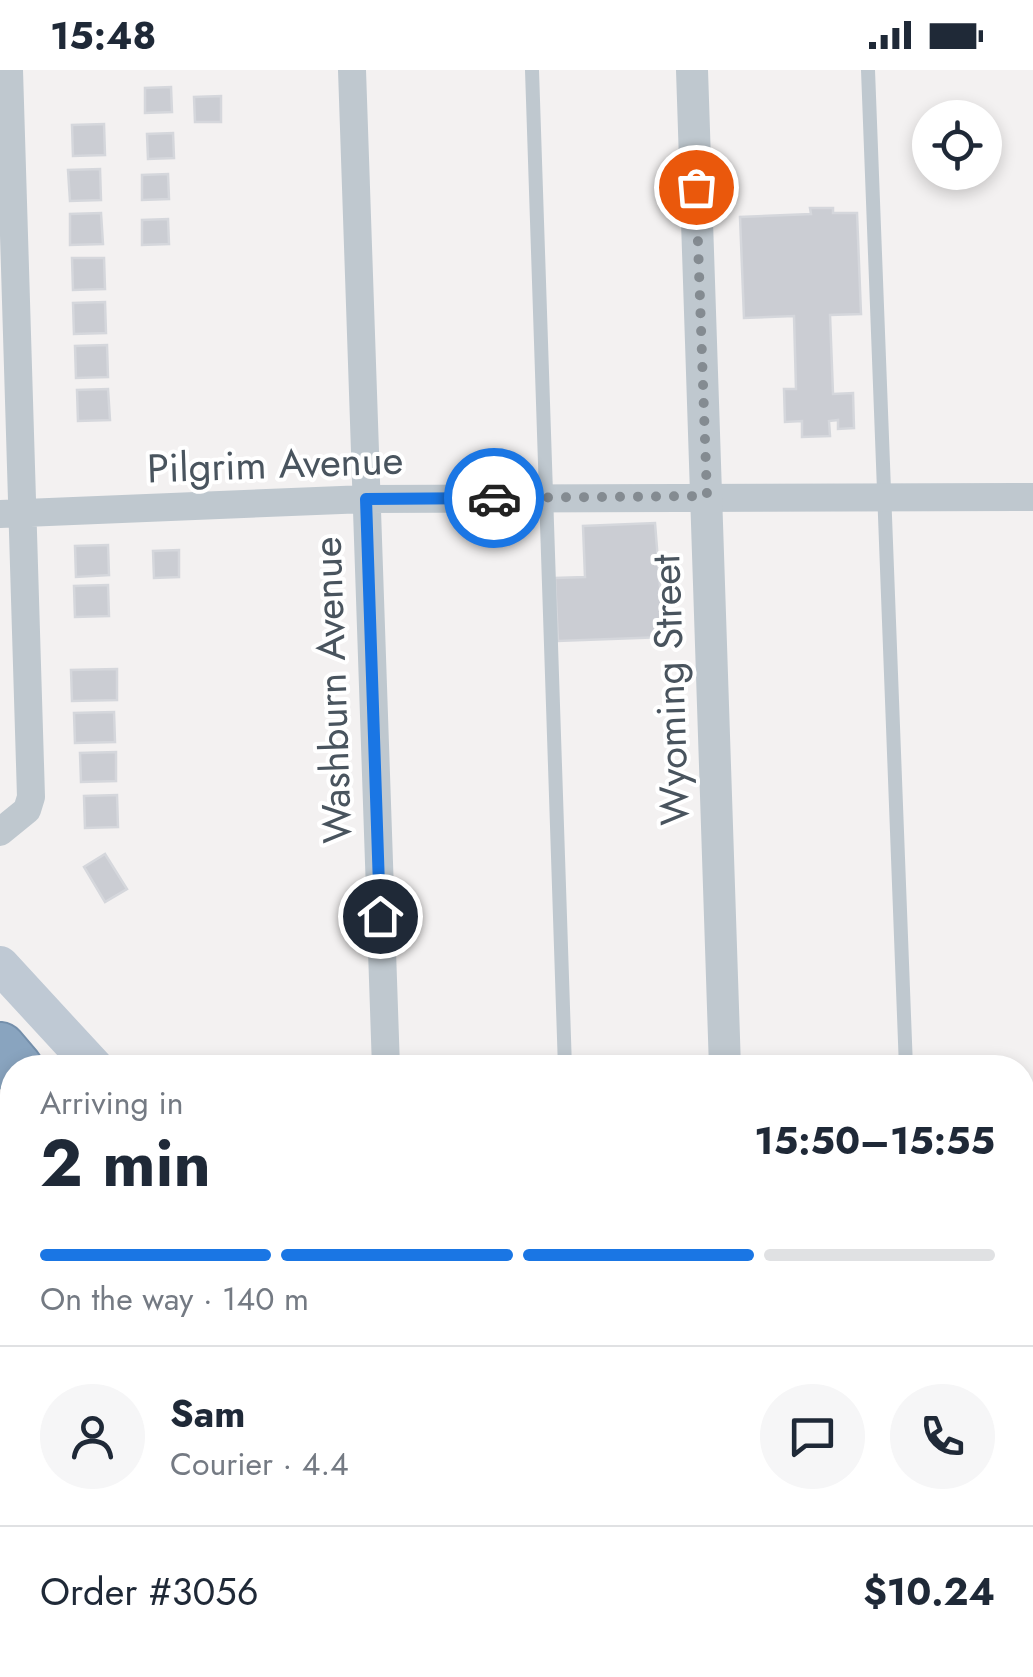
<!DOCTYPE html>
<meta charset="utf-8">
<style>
body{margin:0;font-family:Jost,sans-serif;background:#f6f6f7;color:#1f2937;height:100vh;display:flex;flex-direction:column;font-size:38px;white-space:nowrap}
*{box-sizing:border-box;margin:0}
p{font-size:32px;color:#747a83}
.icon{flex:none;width:55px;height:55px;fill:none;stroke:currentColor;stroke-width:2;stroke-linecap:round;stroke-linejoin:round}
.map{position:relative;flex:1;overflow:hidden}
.panel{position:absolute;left:0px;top:985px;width:1035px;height:622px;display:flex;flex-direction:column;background:#fff;border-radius:40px 40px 0 0;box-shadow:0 5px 15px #0003}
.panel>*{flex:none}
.controls{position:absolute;left:912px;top:30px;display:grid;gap:20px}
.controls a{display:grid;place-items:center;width:90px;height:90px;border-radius:50%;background:#fff;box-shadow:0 5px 15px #0003;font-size:50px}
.pin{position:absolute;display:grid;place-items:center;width:85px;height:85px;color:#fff;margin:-42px;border:5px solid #fff;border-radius:50%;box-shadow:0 2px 10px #0007}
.courier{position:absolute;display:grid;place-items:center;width:100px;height:100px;margin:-50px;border:8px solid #1a76e4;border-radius:50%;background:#fff;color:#222;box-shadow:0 2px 12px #0007}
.overview em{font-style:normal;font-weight:700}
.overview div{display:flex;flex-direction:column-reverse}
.overview{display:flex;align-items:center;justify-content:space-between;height:170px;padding:0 40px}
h1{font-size:65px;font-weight:700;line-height:75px}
.bar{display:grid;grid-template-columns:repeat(4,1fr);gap:15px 10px;align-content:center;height:120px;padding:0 40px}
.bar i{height:12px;border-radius:8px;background:#e0e1e3}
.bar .active{background:#1a76e4}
.bar p{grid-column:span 4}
.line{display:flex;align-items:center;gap:25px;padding:0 40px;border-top:2px solid #e0e1e3}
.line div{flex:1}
.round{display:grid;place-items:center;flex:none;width:105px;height:105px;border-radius:52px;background:#f6f6f7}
.status{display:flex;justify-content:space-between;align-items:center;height:70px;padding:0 50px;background:#fff;direction:ltr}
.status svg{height:28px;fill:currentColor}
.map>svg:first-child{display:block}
.building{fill:#cbcdd3;stroke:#d5d7dc;stroke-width:2.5}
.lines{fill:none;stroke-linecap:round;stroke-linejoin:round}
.motorway-casing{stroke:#748fab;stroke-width:54}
.service{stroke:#bfc8cf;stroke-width:14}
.minor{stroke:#bfc8cf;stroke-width:28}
.tertiary{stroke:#bfc8cf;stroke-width:32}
.secondary{stroke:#bfc9d4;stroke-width:38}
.motorway{stroke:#89a4bf;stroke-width:50}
.done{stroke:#848b91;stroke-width:10;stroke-dasharray:0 18}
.route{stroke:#1a76e4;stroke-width:12}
.labels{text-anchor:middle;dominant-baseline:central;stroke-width:8;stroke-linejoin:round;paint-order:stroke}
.street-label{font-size:40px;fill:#49545e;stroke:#fff}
</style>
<div class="status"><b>15:48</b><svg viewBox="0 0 49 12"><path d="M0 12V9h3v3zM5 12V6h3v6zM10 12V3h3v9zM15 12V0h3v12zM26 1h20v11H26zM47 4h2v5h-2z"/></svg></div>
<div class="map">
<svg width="1033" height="1607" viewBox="0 0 1033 1607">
<rect width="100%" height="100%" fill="#f3f1f1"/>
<path class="building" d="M 171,17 L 172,42 L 145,43 L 145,18 Z
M 221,26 L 221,52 L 195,52 L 194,27 Z
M 104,54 L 105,85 L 73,86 L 72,55 Z
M 173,63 L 174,88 L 148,89 L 147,64 Z
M 100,99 L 101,130 L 70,131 L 68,100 Z
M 168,104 L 169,129 L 142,130 L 142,105 Z
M 810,138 L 833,138 L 833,143 L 857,143 L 861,244 L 830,245 L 833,324 L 853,323 L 854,358 L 838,359 L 838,350 L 829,351 L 830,366 L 802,367 L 802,351 L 785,352 L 784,319 L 796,319 L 794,246 L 744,248 L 740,147 L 811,144 Z
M 101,143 L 103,174 L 70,175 L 70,144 Z
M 168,149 L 169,174 L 142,175 L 142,150 Z
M 72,188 L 104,188 L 105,219 L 73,220 Z
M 105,232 L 106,263 L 74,264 L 73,233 Z
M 107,275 L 108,307 L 76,308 L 75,276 Z
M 108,319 L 110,350 L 78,351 L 77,320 Z
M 655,453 L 664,567 L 558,571 L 555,508 L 585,507 L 583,456 Z
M 108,475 L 109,505 L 76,507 L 75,476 Z
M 179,480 L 179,507 L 154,508 L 153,481 Z
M 108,515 L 109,546 L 75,547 L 74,516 Z
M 117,599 L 117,630 L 72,631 L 71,600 Z
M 114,642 L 115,672 L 75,673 L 74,643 Z
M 116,682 L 116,711 L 81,712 L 80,683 Z
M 117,725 L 118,757 L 85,758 L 84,726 Z
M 105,784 L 127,819 L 105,832 L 84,797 Z
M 235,1595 L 281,1595 L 267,1607 L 246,1607 Z
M 164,1597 L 164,1607 L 108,1607 L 108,1598 Z"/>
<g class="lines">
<defs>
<path id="motorway" d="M 0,978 L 17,998
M 0,1102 L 12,1122
M 1022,1532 L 1033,1536
M 704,1595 L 728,1607
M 866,1595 L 898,1607
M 362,1607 L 362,1595"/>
</defs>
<use href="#motorway" class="motorway-casing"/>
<path class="service" d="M 532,0 L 565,998
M 868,0 L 906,998"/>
<path class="minor" d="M 352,0 L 386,998
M 0,444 L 366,429 L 1033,427
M 0,762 L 27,740 L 31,727 L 9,0
M 1022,1194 L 1033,1194
M 0,1229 L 12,1227
M 59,1595 L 60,1607"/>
<path class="tertiary" d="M 692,0 L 725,998"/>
<path class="secondary" d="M 0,895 L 95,998
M 0,1183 L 12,1200
M 326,1595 L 332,1607"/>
<use href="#motorway" class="motorway"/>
</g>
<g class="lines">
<path class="done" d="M 494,428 L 707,426 L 696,117"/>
<path class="route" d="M 380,846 L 366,429 L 494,428"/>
</g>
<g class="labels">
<g class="street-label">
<text transform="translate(275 394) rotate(-2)">Pilgrim Avenue</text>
<text transform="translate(332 620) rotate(-92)">Washburn Avenue</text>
<text transform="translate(670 620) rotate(-92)">Wyoming Street</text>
</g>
</g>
</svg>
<div class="controls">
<a><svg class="icon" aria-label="locate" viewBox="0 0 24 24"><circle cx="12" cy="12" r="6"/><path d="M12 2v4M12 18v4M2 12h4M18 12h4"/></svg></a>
</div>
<div class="pin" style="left:696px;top:117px;background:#ea580c"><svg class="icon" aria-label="bag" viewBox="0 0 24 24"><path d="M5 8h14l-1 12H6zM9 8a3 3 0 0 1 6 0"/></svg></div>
<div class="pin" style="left:380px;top:846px;background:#1f2937"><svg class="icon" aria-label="home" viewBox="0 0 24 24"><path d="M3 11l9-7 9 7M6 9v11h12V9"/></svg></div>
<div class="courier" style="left:494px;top:428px"><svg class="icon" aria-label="car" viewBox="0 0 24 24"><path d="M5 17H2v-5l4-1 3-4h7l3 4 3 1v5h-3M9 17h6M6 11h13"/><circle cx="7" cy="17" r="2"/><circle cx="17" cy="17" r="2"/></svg></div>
<section class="panel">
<div class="overview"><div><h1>2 min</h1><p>Arriving in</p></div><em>15:50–15:55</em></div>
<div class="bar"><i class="active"></i><i class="active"></i><i class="active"></i><i></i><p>On the way · 140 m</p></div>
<div class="line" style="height:180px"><a class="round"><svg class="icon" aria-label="person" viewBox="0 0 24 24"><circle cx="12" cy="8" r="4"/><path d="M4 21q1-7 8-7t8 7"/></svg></a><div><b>Sam</b><p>Courier · 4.4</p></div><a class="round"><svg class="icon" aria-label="chat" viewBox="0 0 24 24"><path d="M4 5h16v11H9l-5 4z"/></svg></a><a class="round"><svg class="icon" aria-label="phone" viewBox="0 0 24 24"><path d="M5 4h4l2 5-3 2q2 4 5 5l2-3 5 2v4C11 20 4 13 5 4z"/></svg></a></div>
<div class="line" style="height:130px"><div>Order #3056</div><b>$10.24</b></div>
</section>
</div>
